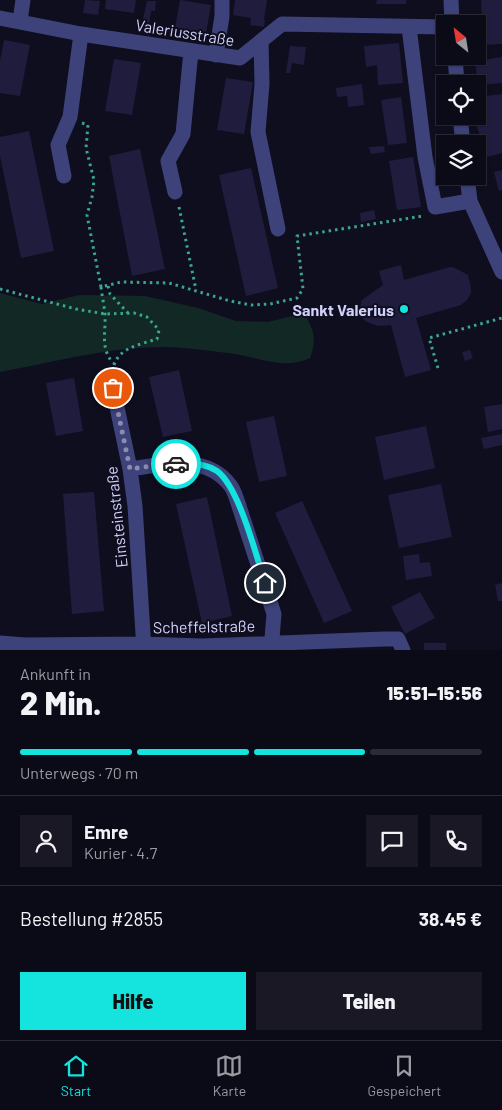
<!DOCTYPE html>
<html lang="de">
<meta charset="utf-8">
<style>
body{margin:0;font-family:Barlow,sans-serif;background:#191824;color:#f1f3f6;height:100vh;display:flex;flex-direction:column;font-size:19px;white-space:nowrap}
*{box-sizing:border-box;margin:0}
p{font-size:16px;color:#9a9aa1}
.icon{flex:none;width:28px;height:28px;fill:none;stroke:currentColor;stroke-width:2;stroke-linecap:round;stroke-linejoin:round}
.map{position:relative;height:650px;overflow:hidden}
.sheet{display:flex;flex-direction:column;background:#0b0a17;flex:1}
.sheet>*{flex:none}
.needle{width:32px;rotate:330deg}
.tools{position:absolute;left:436px;top:15px;display:grid;gap:10px}
.tools a{display:grid;place-items:center;width:50px;height:50px;border-radius:0px;background:#0b0a17;box-shadow:0 1px 4px #0004,0 0 0 1px #2b2b36;font-size:25px}
.pin{position:absolute;display:grid;place-items:center;width:42px;height:42px;color:#fff;margin:-21px;border:2px solid #fff;border-radius:50%;box-shadow:0 1px 5px #0007}
.courier{position:absolute;display:grid;place-items:center;width:50px;height:50px;margin:-25px;border:4px solid #14e3de;border-radius:50%;background:#fff;color:#222;box-shadow:0 1px 6px #0007}
.headline em{font-style:normal;font-weight:800}
.headline div{display:flex;flex-direction:column-reverse}
.headline{display:flex;align-items:center;justify-content:space-between;height:85px;padding:0 20px}
h1{font-size:32px;font-weight:800;line-height:38px}
.bar{display:grid;grid-template-columns:repeat(4,1fr);gap:8px 5px;align-content:center;height:60px;padding:0 20px}
.bar i{height:6px;border-radius:4px;background:#2b2b36}
.bar .on{background:#14e3de}
.bar p{grid-column:span 4}
.line{display:flex;align-items:center;gap:12px;padding:0 20px;border-top:1px solid #2b2b36}
.line div{flex:1}
.round{display:grid;place-items:center;flex:none;width:52px;height:52px;border-radius:0px;background:#191824}
.action{display:flex;gap:10px;margin-top:auto;padding:10px 20px}
.action a{flex:1;height:58px;border-radius:0px;background:#14e3de;color:#111;font-size:20px;font-weight:800;line-height:58px;text-align:center}
.action a+a{background:#191824;color:#f1f3f6}
.menu{display:flex;justify-content:space-around;align-items:center;height:70px;border-top:1px solid #2b2b36;background:#0b0a17;font-size:14px;color:#9a9aa1}
.menu a{display:grid;justify-items:center;gap:2px}
.menu .on{color:#14e3de}
.map>svg:first-child{display:block}
.green{fill:#122825}
.building{fill:#1f1c3e}
.lines{fill:none;stroke-linecap:round;stroke-linejoin:round}
.path{stroke:#38a792;stroke-width:3;stroke-dasharray:2.5 4;stroke-linecap:butt}
.minor{stroke:#3d437a;stroke-width:15}
.done{stroke:#8c8dae;stroke-width:5;stroke-dasharray:0 9}
.route{stroke:#14e3de;stroke-width:6}
.poi-dot{fill:#14e3de;stroke:#0f0e1f;stroke-width:2}
.labels{text-anchor:middle;dominant-baseline:central;stroke-width:4;stroke-linejoin:round;paint-order:stroke}
.street-label{font-size:16px;fill:#d0d1fb;stroke:#0f0e1f}
.poi-label{font-size:16px;font-weight:bold;fill:#d0d1fb;stroke:#0f0e1f;text-anchor:end}
</style>
<div class="map">
<svg width="502" height="650" viewBox="0 0 502 650">
<rect width="100%" height="100%" fill="#0f0e1f"/>
<path class="green" d="M 0,293 L 42,304 L 79,295 L 145,296 L 198,308 L 236,321 L 268,322 L 304,313 C 314,330 317,339 310,358 C 283,370 262,358 235,354 C 212,351 185,347 163,347 C 108,347 54,362 0,372 Z"/>
<path class="building" d="M 85,0 L 100,1 L 98,15 L 83,13 Z
M 106,0 L 136,0 L 134,13 L 105,9 Z
M 180,0 L 211,5 L 205,39 L 174,34 Z
M 235,0 L 267,0 L 264,20 L 265,20 L 264,27 L 250,25 L 251,18 L 233,15 Z
M 377,0 L 406,0 L 406,4 L 376,4 Z
M 481,0 L 502,0 L 502,44 L 483,45 Z
M 147,1 L 156,1 L 155,11 L 151,11 L 149,25 L 142,24 Z
M 4,40 L 30,45 L 20,96 L 0,93 L 0,61 Z
M 399,43 L 403,83 L 378,85 L 377,65 L 366,67 L 364,46 Z
M 290,46 L 306,47 L 304,65 L 292,63 L 290,73 L 286,73 Z
M 502,57 L 502,83 L 478,85 L 475,61 Z
M 114,59 L 141,63 L 132,115 L 105,111 Z
M 226,78 L 253,82 L 244,134 L 217,130 Z
M 362,84 L 364,105 L 348,107 L 347,96 L 337,97 L 336,88 Z
M 502,94 L 502,153 L 487,157 L 477,127 L 478,97 Z
M 401,97 L 407,143 L 388,145 L 381,100 Z
M 29,131 L 54,251 L 21,258 L 0,156 L 0,137 Z
M 384,146 L 385,152 L 371,154 L 369,147 Z
M 140,149 L 165,269 L 132,276 L 109,156 Z
M 413,157 L 421,207 L 397,210 L 389,161 Z
M 251,168 L 278,288 L 246,296 L 219,175 Z
M 502,170 L 502,190 L 499,191 L 494,172 Z
M 374,210 L 376,219 L 361,222 L 360,213 Z
M 401,265 L 404,280 L 450,267 L 455,268 L 468,275 L 471,288 L 471,293 L 467,300 L 461,305 L 416,318 L 431,370 L 405,377 L 391,325 L 378,326 L 367,322 L 363,319 L 359,310 L 362,300 L 383,285 L 379,271 Z
M 470,350 L 473,358 L 465,361 L 462,352 Z
M 179,370 L 192,431 L 163,437 L 149,377 Z
M 74,378 L 83,431 L 56,436 L 46,383 Z
M 502,404 L 502,429 L 488,432 L 484,407 Z
M 274,416 L 287,476 L 259,482 L 246,422 Z
M 426,426 L 435,468 L 384,480 L 375,437 Z
M 502,434 L 502,445 L 484,449 L 481,438 Z
M 441,484 L 452,537 L 399,548 L 388,495 Z
M 94,492 L 104,611 L 72,614 L 63,494 Z
M 207,497 L 232,616 L 202,623 L 176,504 Z
M 302,501 L 352,611 L 324,623 L 275,513 Z
M 419,554 L 420,563 L 430,562 L 432,576 L 406,580 L 403,556 Z
M 502,583 L 502,601 L 498,601 L 495,585 Z
M 420,592 L 435,618 L 405,634 L 391,607 Z
M 424,643 L 446,643 L 446,650 L 424,650 Z"/>
<g class="lines">
<path class="path" d="M 82,123 L 88,125 L 86,148 L 94,180 L 92,197 L 87,215 L 101,287 L 121,282 L 169,283 L 230,301 L 251,305 L 270,304 L 297,298 L 303,289 L 297,236 L 423,216
M 179,207 L 196,290
M 108,286 L 110,294 L 128,313
M 101,287 C 102,296 104,305 105,314 C 106,332 100,348 113,363
M 0,289 L 76,309 L 105,314 L 134,313 L 147,317 L 159,330 L 157,339 C 138,345 113,349 113,373
M 438,368 L 429,338 L 502,318"/>
<path class="minor" d="M 451,0 L 452,24
M 0,18 L 81,34 L 240,58 L 282,24 L 445,27
M 20,21 L 23,0
M 409,27 L 425,157 L 435,207 L 470,201
M 261,41 L 262,84 L 258,132 L 278,229
M 216,55 L 222,16 L 222,0
M 455,56 L 457,84
M 460,116 L 463,144
M 64,176 L 58,145 L 70,117 L 81,34
M 467,176 L 470,201 L 502,272
M 175,192 L 168,161 L 183,134 L 191,51
M 113,388 L 130,469 L 135,506 L 144,650
M 130,469 C 164,464 206,454 230,485 C 234,490 236,497 238,503 L 274,614 L 271,650
M 0,643 L 25,645 L 143,644 L 202,646 L 384,639 L 398,639 L 403,650"/>
</g>
<g class="lines">
<path class="done" d="M 113,388 L 130,469 L 158,465 L 176,464"/>
<path class="route" d="M 176,464 C 189,463 205,463 217,471 C 239,487 256,555 265,583"/>
</g>
<circle class="poi-dot" cx="404" cy="309" r="5"/>
<g class="labels">
<g class="street-label">
<text transform="translate(185 32) rotate(9)">Valeriusstraße</text>
<text transform="translate(116 517) rotate(-96)">Einsteinstraße</text>
<text transform="translate(204 626) rotate(-1)">Scheffelstraße</text>
</g>
<g class="poi-label">
<text x="394" y="309">Sankt Valerius</text>
</g>
</g>
</svg>
<div class="tools">
<a><svg class="needle" viewBox="-14 -14 28 28"><path d="M0-13l5 13h-10z" fill="#e53935"/><path d="M0 13l5-13h-10z" fill="#9a9aa1"/></svg></a>
<a><svg class="icon" aria-label="locate" viewBox="0 0 24 24"><circle cx="12" cy="12" r="6"/><path d="M12 2v4M12 18v4M2 12h4M18 12h4"/></svg></a>
<a><svg class="icon" aria-label="layers" viewBox="0 0 24 24"><path d="M12 4l9 5-9 5-9-5zM3 14l9 5 9-5"/></svg></a>
</div>
<div class="pin" style="left:113px;top:388px;background:#ea580c"><svg class="icon" aria-label="bag" viewBox="0 0 24 24"><path d="M5 8h14l-1 12H6zM9 8a3 3 0 0 1 6 0"/></svg></div>
<div class="pin" style="left:265px;top:583px;background:#1f2937"><svg class="icon" aria-label="home" viewBox="0 0 24 24"><path d="M3 11l9-7 9 7M6 9v11h12V9"/></svg></div>
<div class="courier" style="left:176px;top:464px"><svg class="icon" aria-label="car" viewBox="0 0 24 24"><path d="M5 17H2v-5l4-1 3-4h7l3 4 3 1v5h-3M9 17h6M6 11h13"/><circle cx="7" cy="17" r="2"/><circle cx="17" cy="17" r="2"/></svg></div>
</div>
<section class="sheet">
<div class="headline"><div><h1>2 Min.</h1><p>Ankunft in</p></div><em>15:51–15:56</em></div>
<div class="bar"><i class="on"></i><i class="on"></i><i class="on"></i><i></i><p>Unterwegs · 70 m</p></div>
<div class="line" style="height:90px"><a class="round"><svg class="icon" aria-label="person" viewBox="0 0 24 24"><circle cx="12" cy="8" r="4"/><path d="M4 21q1-7 8-7t8 7"/></svg></a><div><b>Emre</b><p>Kurier · 4.7</p></div><a class="round"><svg class="icon" aria-label="chat" viewBox="0 0 24 24"><path d="M4 5h16v11H9l-5 4z"/></svg></a><a class="round"><svg class="icon" aria-label="phone" viewBox="0 0 24 24"><path d="M5 4h4l2 5-3 2q2 4 5 5l2-3 5 2v4C11 20 4 13 5 4z"/></svg></a></div>
<div class="line" style="height:65px"><div>Bestellung #2855</div><b>38.45 €</b></div>
<div class="action"><a>Hilfe</a><a>Teilen</a></div>
</section>
<nav class="menu">
<a class="on"><svg class="icon" aria-label="home" viewBox="0 0 24 24"><path d="M3 11l9-7 9 7M6 9v11h12V9"/></svg>Start</a>
<a><svg class="icon" aria-label="map" viewBox="0 0 24 24"><path d="M3 6l6-2 6 2 6-2v14l-6 2-6-2-6 2zM9 4v14M15 6v14"/></svg>Karte</a>
<a><svg class="icon" aria-label="saved" viewBox="0 0 24 24"><path d="M7 4h10v16l-5-4-5 4z"/></svg>Gespeichert</a>
</nav>
